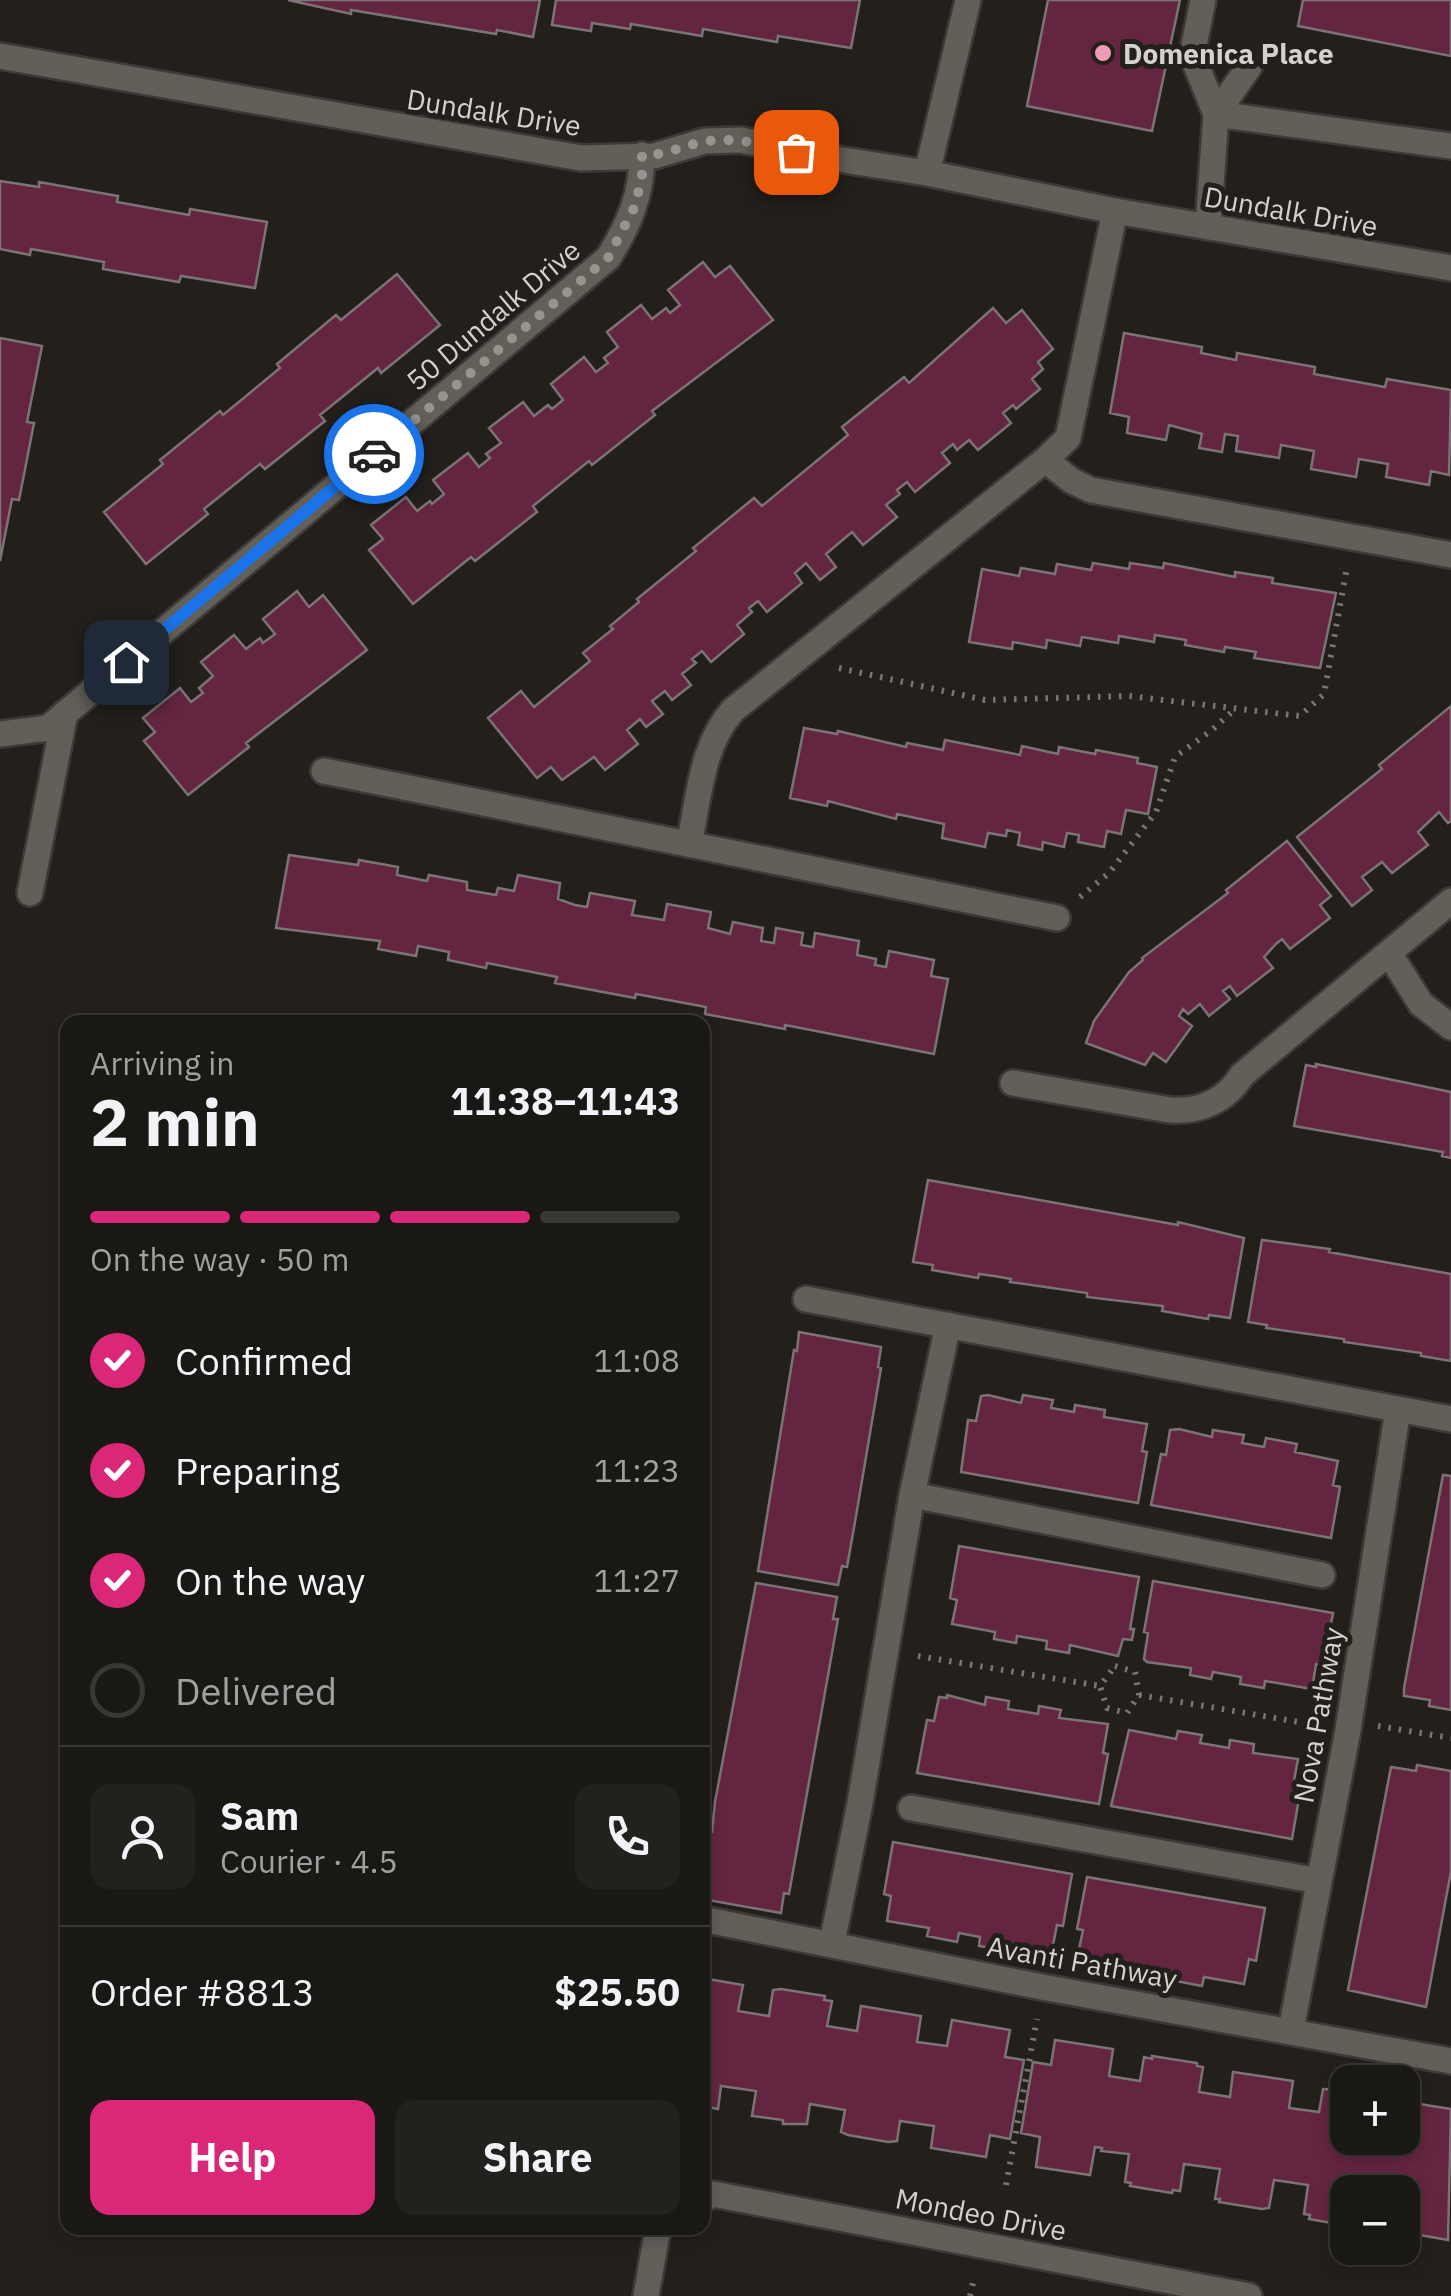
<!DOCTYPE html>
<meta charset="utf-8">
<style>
body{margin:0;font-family:"IBM Plex Sans",sans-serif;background:#23211d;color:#f1f3f6;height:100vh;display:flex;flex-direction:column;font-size:38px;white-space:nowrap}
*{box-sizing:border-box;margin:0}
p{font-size:32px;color:#9fa0a0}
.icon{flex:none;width:55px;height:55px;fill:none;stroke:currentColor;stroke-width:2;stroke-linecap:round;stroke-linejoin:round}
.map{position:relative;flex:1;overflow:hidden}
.side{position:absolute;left:60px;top:1015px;width:650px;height:1220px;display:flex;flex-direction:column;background:#1a1814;border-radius:20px;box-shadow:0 5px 15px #0003,0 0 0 2px #383734}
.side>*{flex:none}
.controls{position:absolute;left:1330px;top:2065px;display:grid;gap:20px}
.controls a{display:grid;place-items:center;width:90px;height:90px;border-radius:20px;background:#1a1814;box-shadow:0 5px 15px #0003,0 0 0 2px #383734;font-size:50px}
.pin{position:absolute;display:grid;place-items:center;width:85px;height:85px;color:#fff;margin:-42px;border-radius:20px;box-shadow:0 5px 15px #0006}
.courier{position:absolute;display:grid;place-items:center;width:100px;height:100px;margin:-50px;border:8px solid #1a73e8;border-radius:50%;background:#fff;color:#222;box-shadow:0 2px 12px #0007}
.headline em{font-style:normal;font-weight:800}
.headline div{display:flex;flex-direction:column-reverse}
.headline{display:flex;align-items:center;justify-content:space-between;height:170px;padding:0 30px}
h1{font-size:65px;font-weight:800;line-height:75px}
.bar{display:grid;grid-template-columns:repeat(4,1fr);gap:15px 10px;align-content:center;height:120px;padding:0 30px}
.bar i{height:12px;border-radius:8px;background:#383734}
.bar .current{background:#db2777}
.bar p{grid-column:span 4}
.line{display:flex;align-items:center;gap:25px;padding:0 30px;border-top:2px solid #383734}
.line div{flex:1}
.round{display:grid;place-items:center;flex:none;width:105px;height:105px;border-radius:20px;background:#23211d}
ol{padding:0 30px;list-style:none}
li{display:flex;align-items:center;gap:30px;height:110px}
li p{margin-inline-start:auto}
li .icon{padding:10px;border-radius:50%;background:#db2777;color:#fff;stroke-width:4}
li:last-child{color:#9fa0a0}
li i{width:55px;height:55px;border:5px solid #383734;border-radius:50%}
.primary-button{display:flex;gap:20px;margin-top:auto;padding:20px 30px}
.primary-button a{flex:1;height:115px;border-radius:20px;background:#db2777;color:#fff;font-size:40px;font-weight:800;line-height:115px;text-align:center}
.primary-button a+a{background:#23211d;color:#f1f3f6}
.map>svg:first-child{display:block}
.building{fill:#642541;stroke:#7b7375;stroke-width:2.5}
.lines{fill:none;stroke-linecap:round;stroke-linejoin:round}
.minor-casing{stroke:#3c3a36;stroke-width:30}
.path{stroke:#7a7773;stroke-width:6;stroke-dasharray:2.5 8;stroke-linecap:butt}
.minor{stroke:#625f59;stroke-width:25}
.done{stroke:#96948f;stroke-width:10;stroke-dasharray:0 18}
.route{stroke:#1a73e8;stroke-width:12}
.poi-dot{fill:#ef9ab8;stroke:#23201b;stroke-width:4}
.labels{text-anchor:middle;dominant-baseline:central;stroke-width:10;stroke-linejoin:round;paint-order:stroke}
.poi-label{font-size:28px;font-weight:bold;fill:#d4d2ce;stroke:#23201b;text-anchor:start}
.street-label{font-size:28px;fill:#d4d2ce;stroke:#23201b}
</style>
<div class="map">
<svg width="1451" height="2296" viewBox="0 0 1451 2296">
<rect width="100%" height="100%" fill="#23201b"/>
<path class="building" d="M 288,0 L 540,0 L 533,37 L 497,30 L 496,34 L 351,10 L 351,14 Z
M 556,0 L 860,0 L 851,48 L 778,36 L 777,42 L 703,29 L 702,36 L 631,24 L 630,29 L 592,23 L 591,31 L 552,25 Z
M 1048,0 L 1180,0 L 1152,131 L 1027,106 Z
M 1303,0 L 1451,0 L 1451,56 L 1298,26 Z
M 0,181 L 39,187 L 39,182 L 118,196 L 117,202 L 189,215 L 190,209 L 267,222 L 255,288 L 181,276 L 179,282 L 103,269 L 104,262 L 31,249 L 30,255 L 0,249 Z
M 703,262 L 715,277 L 730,266 L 773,320 L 652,411 L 655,415 L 592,465 L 589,461 L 533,506 L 537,512 L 475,561 L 471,557 L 413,604 L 369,550 L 383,539 L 371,525 L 406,497 L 417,511 L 430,501 L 432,504 L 444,494 L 433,480 L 468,453 L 479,467 L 490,458 L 486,454 L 501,443 L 489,428 L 523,402 L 534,416 L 548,405 L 552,409 L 563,400 L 551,384 L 584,357 L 596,372 L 608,363 L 604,358 L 618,347 L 607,332 L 641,305 L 652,319 L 666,308 L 670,313 L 680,305 L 668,290 Z
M 397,274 L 440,325 L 381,373 L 378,368 L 320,415 L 325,421 L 265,469 L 260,464 L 204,509 L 208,514 L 146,564 L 104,512 L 163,464 L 160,460 L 220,411 L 223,415 L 280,368 L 277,364 L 336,315 L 341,320 Z
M 993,308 L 1006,323 L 1022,310 L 1053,349 L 1038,362 L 1043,369 L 1032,379 L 1040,389 L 1016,409 L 1013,405 L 1003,413 L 1011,423 L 978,450 L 969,440 L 957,450 L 953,444 L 942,453 L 950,463 L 915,492 L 907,482 L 897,490 L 900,494 L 886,505 L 897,517 L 863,545 L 852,532 L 826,554 L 836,567 L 820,580 L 806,563 L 795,573 L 802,583 L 767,612 L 758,601 L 749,608 L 752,612 L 737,625 L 744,634 L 711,662 L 702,651 L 692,659 L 696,663 L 682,674 L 691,685 L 672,700 L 665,691 L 652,701 L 663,714 L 646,727 L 640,719 L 627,730 L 638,744 L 605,770 L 594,757 L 562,780 L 551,767 L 537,778 L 488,718 L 521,691 L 534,707 L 590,661 L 583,653 L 613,629 L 610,626 L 639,602 L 637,599 L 696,551 L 693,548 L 754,498 L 762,506 L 848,435 L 842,427 L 904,377 L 909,383 Z
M 1124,333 L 1202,347 L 1201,353 L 1236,360 L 1237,353 L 1315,367 L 1314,374 L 1385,387 L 1387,379 L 1451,390 L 1449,475 L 1431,471 L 1429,485 L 1386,477 L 1388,464 L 1359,459 L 1356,477 L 1311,469 L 1314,451 L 1281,445 L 1279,458 L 1236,451 L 1238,436 L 1225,434 L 1222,452 L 1199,448 L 1202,434 L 1169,425 L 1166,440 L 1127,433 L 1129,417 L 1110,413 Z
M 0,338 L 42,346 L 27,422 L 34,423 L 19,500 L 12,499 L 0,561 Z
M 1093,563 L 1129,569 L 1130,563 L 1163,568 L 1164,563 L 1235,577 L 1235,572 L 1273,578 L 1272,583 L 1336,593 L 1320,668 L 1254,658 L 1256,652 L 1225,647 L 1224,652 L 1185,645 L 1186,640 L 1155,635 L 1154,642 L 1119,636 L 1118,643 L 1082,637 L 1080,646 L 1047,640 L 1046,648 L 1013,642 L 1012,649 L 969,642 L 982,569 L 1019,576 L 1021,568 L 1055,574 L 1057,564 L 1091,570 Z
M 297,591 L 309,607 L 323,595 L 367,650 L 246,743 L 249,747 L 188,795 L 144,741 L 155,732 L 143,718 L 180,688 L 191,702 L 203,693 L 199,688 L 213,676 L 201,662 L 234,635 L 246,649 L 260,638 L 263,643 L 275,634 L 263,619 Z
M 1451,706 L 1451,821 L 1448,823 L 1439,812 L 1418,832 L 1428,845 L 1392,873 L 1382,862 L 1362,877 L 1372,890 L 1352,906 L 1297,837 L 1382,769 L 1379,765 Z
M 804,728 L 837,734 L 838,731 L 906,747 L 907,743 L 943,750 L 945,740 L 1020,755 L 1022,746 L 1058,754 L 1059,747 L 1095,754 L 1096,750 L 1138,758 L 1137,763 L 1157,767 L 1148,814 L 1126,810 L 1121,834 L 1107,831 L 1104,847 L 1078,842 L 1079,835 L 1067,833 L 1064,847 L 1043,842 L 1042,850 L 1018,845 L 1020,833 L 1007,830 L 1006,836 L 988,833 L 985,847 L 942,838 L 944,824 L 897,814 L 896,819 L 828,801 L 827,806 L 790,798 Z
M 1287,841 L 1331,896 L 1320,905 L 1330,918 L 1290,949 L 1282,939 L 1276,944 L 1264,957 L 1273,968 L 1237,996 L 1230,986 L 1223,991 L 1230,999 L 1209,1016 L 1200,1004 L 1188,1014 L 1183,1009 L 1179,1016 L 1192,1026 L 1166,1062 L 1153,1053 L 1145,1065 L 1086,1043 L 1094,1021 L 1129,972 L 1143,960 L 1142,958 L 1228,893 L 1226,890 Z
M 289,855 L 358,865 L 359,860 L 398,867 L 397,875 L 427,881 L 429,875 L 467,882 L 467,890 L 496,895 L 498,888 L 514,891 L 518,875 L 560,883 L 558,899 L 575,905 L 587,907 L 590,893 L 635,901 L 632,915 L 664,920 L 667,904 L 711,912 L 708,928 L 730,934 L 733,922 L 763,928 L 761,941 L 774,943 L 776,928 L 803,933 L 801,945 L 813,947 L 815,933 L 859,941 L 857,955 L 876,959 L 875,965 L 886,967 L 889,951 L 934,960 L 931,976 L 948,979 L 934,1054 L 785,1025 L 785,1029 L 705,1014 L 706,1007 L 636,994 L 635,998 L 555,983 L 557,977 L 487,963 L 486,968 L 448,960 L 449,952 L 418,946 L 416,956 L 378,949 L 380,941 L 276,928 Z
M 1316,1064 L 1451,1092 L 1451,1158 L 1442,1156 L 1443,1152 L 1294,1126 L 1306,1065 L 1316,1067 Z
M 928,1180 L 1178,1225 L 1178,1222 L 1244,1238 L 1230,1318 L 1209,1315 L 1208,1319 L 1162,1311 L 1163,1306 L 1087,1297 L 1087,1293 L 1010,1282 L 1011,1279 L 994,1276 L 979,1274 L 978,1278 L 932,1270 L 933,1265 L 913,1262 Z
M 1262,1240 L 1330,1249 L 1329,1252 L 1451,1274 L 1451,1361 L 1421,1356 L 1421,1353 L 1344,1342 L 1344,1339 L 1266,1328 L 1267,1325 L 1248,1322 Z
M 799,1332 L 881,1347 L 878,1367 L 881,1368 L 855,1522 L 847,1567 L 842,1566 L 838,1585 L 758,1571 L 794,1350 L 797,1351 Z
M 988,1395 L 1021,1403 L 1023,1395 L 1053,1400 L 1051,1408 L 1074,1412 L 1075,1405 L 1105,1410 L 1104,1417 L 1147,1424 L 1142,1451 L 1147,1452 L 1138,1503 L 961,1472 L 968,1420 L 976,1421 L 981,1396 Z
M 1179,1429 L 1212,1437 L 1213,1430 L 1244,1435 L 1242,1443 L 1264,1447 L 1266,1438 L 1297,1444 L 1295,1452 L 1338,1461 L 1333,1485 L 1340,1487 L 1331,1538 L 1151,1505 L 1161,1454 L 1166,1455 L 1170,1430 Z
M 1443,1475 L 1451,1476 L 1451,1710 L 1429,1706 L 1430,1700 L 1404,1696 L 1404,1688 Z
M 959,1546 L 1139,1577 L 1130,1629 L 1134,1629 L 1132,1640 L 1123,1639 L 1118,1656 L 1070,1645 L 1069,1653 L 1046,1649 L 1047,1641 L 1017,1636 L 1016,1643 L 994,1639 L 995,1632 L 952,1624 L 957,1600 L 950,1598 Z
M 1153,1581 L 1333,1613 L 1323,1666 L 1316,1664 L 1312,1689 L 1265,1681 L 1264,1688 L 1240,1684 L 1241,1677 L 1213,1672 L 1211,1679 L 1190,1675 L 1191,1668 L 1147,1662 L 1144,1659 L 1148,1633 L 1144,1632 Z
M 756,1583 L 837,1597 L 833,1619 L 838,1619 L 816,1743 L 789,1894 L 784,1893 L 781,1913 L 702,1899 L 702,1867 L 709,1832 L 712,1832 L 715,1802 Z
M 947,1695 L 985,1705 L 986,1697 L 1009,1701 L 1008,1709 L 1038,1714 L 1039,1706 L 1061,1710 L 1059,1718 L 1108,1724 L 1103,1753 L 1108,1754 L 1099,1804 L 917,1773 L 927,1720 L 934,1721 L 939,1697 L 947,1698 Z
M 1129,1730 L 1176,1739 L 1178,1731 L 1202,1735 L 1200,1743 L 1229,1748 L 1230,1740 L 1254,1744 L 1253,1753 L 1298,1759 L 1293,1786 L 1301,1787 L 1292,1839 L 1111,1806 Z
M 1417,1765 L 1451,1771 L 1451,1871 L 1426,2007 L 1348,1990 L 1391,1767 L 1416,1771 Z
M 893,1842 L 1072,1874 L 1063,1926 L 1057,1925 L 1052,1950 L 1010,1943 L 1009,1951 L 979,1946 L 980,1937 L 959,1933 L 957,1942 L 927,1936 L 929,1928 L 887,1921 L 891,1896 L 884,1894 Z
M 1087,1877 L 1265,1908 L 1256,1961 L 1249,1959 L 1244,1984 L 1204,1977 L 1202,1986 L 1171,1980 L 1172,1972 L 1151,1968 L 1150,1977 L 1118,1971 L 1119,1963 L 1078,1954 L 1083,1930 L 1077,1929 Z
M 702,1978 L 743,1985 L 738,2011 L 769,2016 L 773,1990 L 781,1989 L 825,1996 L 824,2000 L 832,2001 L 827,2026 L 857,2031 L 861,2006 L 921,2016 L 917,2042 L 947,2046 L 952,2020 L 1010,2030 L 1005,2057 L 1024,2060 L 1010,2139 L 990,2135 L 986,2157 L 931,2148 L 934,2126 L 900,2121 L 897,2141 L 888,2142 L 848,2135 L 841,2132 L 845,2110 L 810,2104 L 807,2124 L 783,2124 L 783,2120 L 752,2116 L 756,2091 L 721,2086 L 718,2109 L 702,2106 Z
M 1055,2040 L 1113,2049 L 1109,2076 L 1140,2081 L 1144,2057 L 1152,2059 L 1152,2056 L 1197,2063 L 1197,2066 L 1203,2067 L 1199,2092 L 1230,2097 L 1233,2072 L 1293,2081 L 1289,2108 L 1319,2112 L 1323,2089 L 1348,2090 L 1348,2138 L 1402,2138 L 1402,2127 L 1409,2129 L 1413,2103 L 1451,2109 L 1448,2240 L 1402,2232 L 1402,2192 L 1348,2192 L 1348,2226 L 1309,2219 L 1310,2215 L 1304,2214 L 1308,2185 L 1274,2180 L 1269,2208 L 1262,2209 L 1219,2202 L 1220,2199 L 1215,2199 L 1220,2169 L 1184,2164 L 1180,2191 L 1173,2190 L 1172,2193 L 1130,2186 L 1131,2183 L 1125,2182 L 1129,2154 L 1101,2151 L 1102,2148 L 1095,2147 L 1090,2175 L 1036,2167 L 1040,2137 L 1021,2133 L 1033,2062 L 1051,2065 Z"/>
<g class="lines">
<defs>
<path id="minor" d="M 1203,0 L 1192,55 L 1216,114 L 1208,227
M 0,56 L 581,158 L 654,156 L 705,141 L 741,140 L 824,157 L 927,173 L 1115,211 L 1451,268
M 1249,67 L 1216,114 L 1451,146
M 927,173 L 968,0
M 1045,460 L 1072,481 L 1091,490 L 1451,555
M 0,734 L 48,728 L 608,258 C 629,225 642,194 642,155
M 324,771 L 1057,918
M 689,844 C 699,798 701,746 733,710 L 1045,460 L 1068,438 L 1115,211
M 30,893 L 65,713
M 1389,953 L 1421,1004 L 1451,1027
M 1013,1083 L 1170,1110 C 1200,1112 1226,1101 1242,1075 L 1451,901
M 806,1299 L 1451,1419
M 912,1495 L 1322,1575
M 911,1808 L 1319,1881
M 702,1919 L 1042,1987 L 1451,2061
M 832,1943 L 860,1803 L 912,1495 L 948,1325
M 1291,2030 L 1348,1730 L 1398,1409
M 702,2200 L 713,2194 L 1249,2296
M 646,2296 L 658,2228"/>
</defs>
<use href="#minor" class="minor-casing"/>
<path class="path" d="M 839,668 L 985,700 L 1129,696 L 1300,716 L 1324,694 L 1347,567
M 1080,897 L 1109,873 L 1156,812 L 1175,757 L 1212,730 L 1236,708
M 918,1656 L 1100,1686
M 1115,1666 L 1135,1672 L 1139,1695 L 1127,1713 L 1107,1708 L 1100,1686 Z
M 1139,1695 L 1317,1725
M 1378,1726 L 1451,1738
M 1006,2185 L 1037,2019
M 970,2296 L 974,2278"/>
<use href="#minor" class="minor"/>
</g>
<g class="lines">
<path class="done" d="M 374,454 L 608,258 L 634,208 L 642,178 L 642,155 C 664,156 682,146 703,142 C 734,136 766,145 796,152"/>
<path class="route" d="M 126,662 L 374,454"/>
</g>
<circle class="poi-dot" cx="1103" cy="53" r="10"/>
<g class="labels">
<g class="poi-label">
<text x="1123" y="53">Domenica Place</text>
</g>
<g class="street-label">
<text transform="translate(494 112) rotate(9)">Dundalk Drive</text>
<text transform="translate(1291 211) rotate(10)">Dundalk Drive</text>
<text transform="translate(493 315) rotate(-40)">50 Dundalk Drive</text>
<text transform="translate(1318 1715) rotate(-80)">Nova Pathway</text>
<text transform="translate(1082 1962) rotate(10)">Avanti Pathway</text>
<text transform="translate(981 2214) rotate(11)">Mondeo Drive</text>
</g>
</g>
</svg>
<div class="controls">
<a>+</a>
<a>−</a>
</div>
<div class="pin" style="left:796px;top:152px;background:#ea580c"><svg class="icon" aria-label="bag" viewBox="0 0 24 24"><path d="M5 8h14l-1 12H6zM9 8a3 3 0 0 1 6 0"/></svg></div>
<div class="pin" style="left:126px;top:662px;background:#1f2937"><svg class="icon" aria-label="home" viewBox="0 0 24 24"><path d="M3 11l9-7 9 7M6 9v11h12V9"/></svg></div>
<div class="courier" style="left:374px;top:454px"><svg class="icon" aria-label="car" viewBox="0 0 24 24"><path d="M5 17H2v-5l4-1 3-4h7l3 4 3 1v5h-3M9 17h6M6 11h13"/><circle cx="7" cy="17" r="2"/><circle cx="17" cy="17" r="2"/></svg></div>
<section class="side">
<div class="headline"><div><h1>2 min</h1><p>Arriving in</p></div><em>11:38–11:43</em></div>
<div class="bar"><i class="current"></i><i class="current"></i><i class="current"></i><i></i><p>On the way · 50 m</p></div>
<ol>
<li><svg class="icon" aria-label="check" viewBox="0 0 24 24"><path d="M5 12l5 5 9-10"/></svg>Confirmed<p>11:08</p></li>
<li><svg class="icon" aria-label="check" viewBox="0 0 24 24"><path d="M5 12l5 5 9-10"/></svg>Preparing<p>11:23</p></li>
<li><svg class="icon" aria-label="check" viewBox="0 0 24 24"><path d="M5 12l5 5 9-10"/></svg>On the way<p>11:27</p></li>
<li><i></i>Delivered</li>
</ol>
<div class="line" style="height:180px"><a class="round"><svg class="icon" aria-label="person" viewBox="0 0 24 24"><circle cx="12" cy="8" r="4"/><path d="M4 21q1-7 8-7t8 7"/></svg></a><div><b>Sam</b><p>Courier · 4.5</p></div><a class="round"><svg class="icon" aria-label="phone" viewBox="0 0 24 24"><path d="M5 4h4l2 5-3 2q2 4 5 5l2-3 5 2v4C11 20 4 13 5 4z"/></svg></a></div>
<div class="line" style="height:130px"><div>Order #8813</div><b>$25.50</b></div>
<div class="primary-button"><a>Help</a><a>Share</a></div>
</section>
</div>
